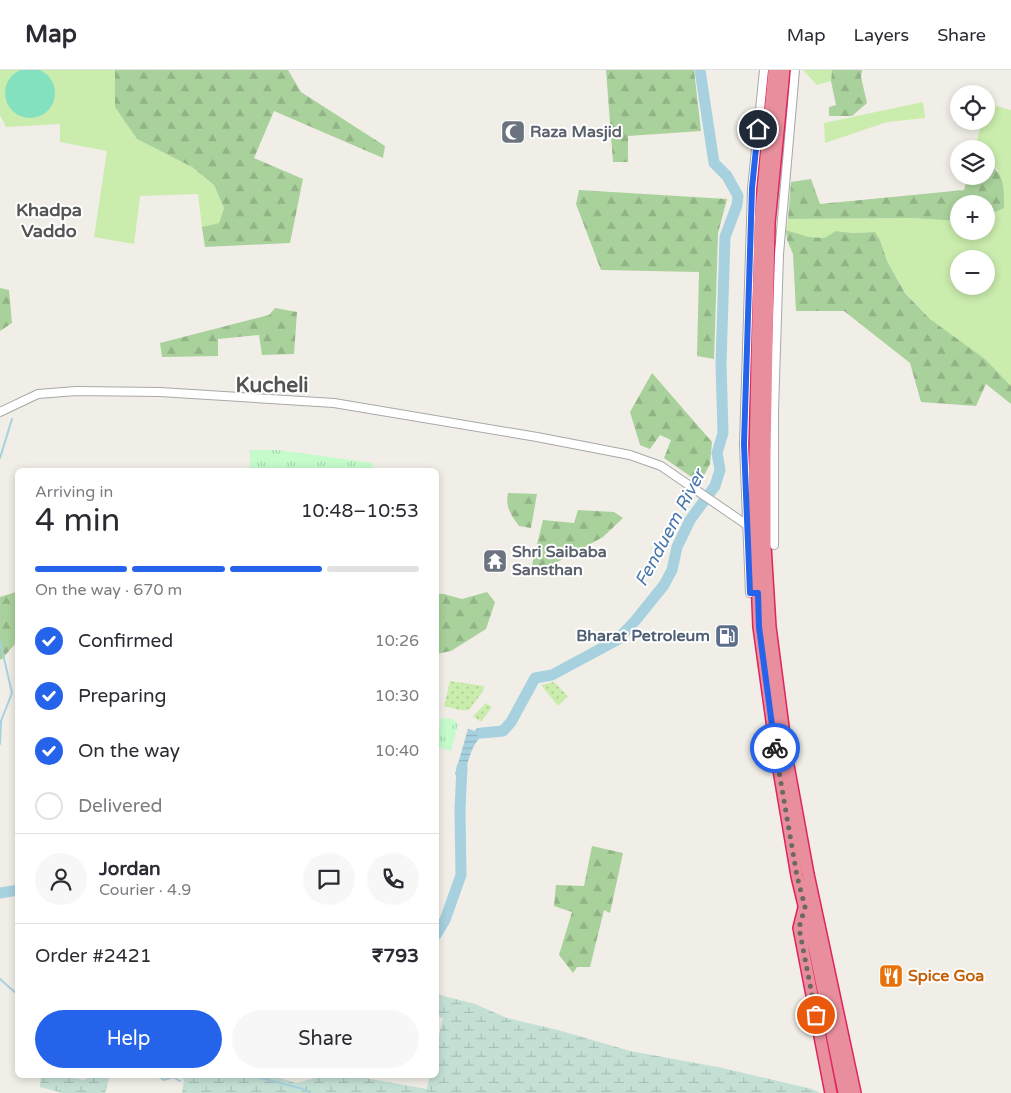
<!DOCTYPE html>
<meta charset="utf-8">
<style>
body{margin:0;font-family:"Varela Round",sans-serif;background:#f7f7f7;color:#2b2b33;height:100vh;display:flex;flex-direction:column;font-size:19px;white-space:nowrap}
*{box-sizing:border-box;margin:0}
p{font-size:16px;color:#7c7c81}
.icon{flex:none;width:28px;height:28px;fill:none;stroke:currentColor;stroke-width:2;stroke-linecap:round;stroke-linejoin:round}
.map{position:relative;flex:1;overflow:hidden}
.sheet{position:absolute;left:15px;top:398px;width:424px;height:610px;display:flex;flex-direction:column;background:#fff;border-radius:8px;box-shadow:0 2px 8px #0003}
.sheet>*{flex:none}
.controls{position:absolute;left:950px;top:15px;display:grid;gap:10px}
.controls a{display:grid;place-items:center;width:45px;height:45px;border-radius:50%;background:#fff;box-shadow:0 2px 8px #0003;font-size:25px}
.pin{position:absolute;display:grid;place-items:center;width:42px;height:42px;color:#fff;margin:-21px;border:2px solid #fff;border-radius:50%;box-shadow:0 1px 5px #0007}
.courier{position:absolute;display:grid;place-items:center;width:50px;height:50px;margin:-25px;border:4px solid #2563eb;border-radius:50%;background:#fff;color:#222;box-shadow:0 1px 6px #0007}
.overview em{font-style:normal;font-weight:600}
.overview div{display:flex;flex-direction:column-reverse}
.overview{display:flex;align-items:center;justify-content:space-between;height:85px;padding:0 20px}
h1{font-size:32px;font-weight:600;line-height:38px}
.bar{display:grid;grid-template-columns:repeat(4,1fr);gap:8px 5px;align-content:center;height:60px;padding:0 20px}
.bar i{height:6px;border-radius:4px;background:#e1e1e2}
.bar .selected{background:#2563eb}
.bar p{grid-column:span 4}
.line{display:flex;align-items:center;gap:12px;padding:0 20px;border-top:1px solid #e1e1e2}
.line div{flex:1}
.round{display:grid;place-items:center;flex:none;width:52px;height:52px;border-radius:26px;background:#f7f7f7}
ol{padding:0 20px;list-style:none}
li{display:flex;align-items:center;gap:15px;height:55px}
li p{margin-inline-start:auto}
li .icon{padding:5px;border-radius:50%;background:#2563eb;color:#fff;stroke-width:4}
li:last-child{color:#7c7c81}
li i{width:28px;height:28px;border:2px solid #e1e1e2;border-radius:50%}
.button{display:flex;gap:10px;margin-top:auto;padding:10px 20px}
.button a{flex:1;height:58px;border-radius:30px;background:#2563eb;color:#fff;font-size:20px;font-weight:600;line-height:58px;text-align:center}
.button a+a{background:#f7f7f7;color:#2b2b33}
header{display:flex;align-items:center;gap:30px;box-sizing:border-box;height:70px;padding:0 25px;background:#fff;border-bottom:1px solid #e1e1e2}
header strong{font-size:24px}
nav{display:flex;gap:28px;margin-inline-start:auto;font-size:18px}
.map>svg:first-child{display:block}
.grass{fill:#caecad;fill-rule:evenodd}
.forest{fill:url(#forest-firs)}
.wetland{fill:url(#wetland-marsh)}
.park{fill:url(#park-tufts)}
.garden{fill:url(#garden-dots)}
.pitch{fill:#84e1c0}
.water{fill:url(#water-rules)}
.lines{fill:none;stroke-linecap:round;stroke-linejoin:round}
.stream{stroke:#a7d1df;stroke-width:2}
.river{stroke:#a7d1df;stroke-width:11}
.minor-casing{stroke:#a8a8a8;stroke-width:10}
.highway-casing{stroke:#df245e;stroke-width:14}
.minor{stroke:#fff;stroke-width:8}
.highway{stroke:#e98e9c;stroke-width:11}
.done{stroke:#6a6966;stroke-width:5;stroke-dasharray:0 9}
.route{stroke:#2563eb;stroke-width:6}
.labels{text-anchor:middle;dominant-baseline:central;stroke-width:4;stroke-linejoin:round;paint-order:stroke}
.worship-label{font-size:16px;font-weight:bold;fill:#5b616d;stroke:#fff;text-anchor:start}
.service-label{font-size:16px;font-weight:bold;fill:#4e5e75;stroke:#fff;text-anchor:end}
.food-label{font-size:16px;font-weight:bold;fill:#c56008;stroke:#fff;text-anchor:start}
.neighbourhood-label{font-size:18px;font-weight:bold;fill:#545454;stroke:#fff}
.water-label{font-size:18px;font-style:italic;fill:#4776ab;stroke:#fff}
.district-label{font-size:21px;font-weight:bold;fill:#545454;stroke:#fff}
</style>
<header>
<strong>Map</strong>
<nav><a>Map</a><a>Layers</a><a>Share</a></nav>
</header>
<div class="map">
<svg width="1011" height="1023" viewBox="0 0 1011 1023">
<defs>
<pattern id="forest-firs" width="22" height="20" patternUnits="userSpaceOnUse" patternTransform="scale(1.25)"><rect width="22" height="20" fill="#a9d19b"/><path d="M5 1l3.5 6h-7zM16 11l3.5 6h-7z" fill="#91b385"/></pattern>
<pattern id="wetland-marsh" width="20" height="14" patternUnits="userSpaceOnUse" patternTransform="scale(1.25)"><rect width="20" height="14" fill="#c4e0d4"/><path d="M1 5h8M5 5V1M11 12h8M15 12V8" fill="none" stroke="#a8c0b6"/></pattern>
<pattern id="park-tufts" width="24" height="20" patternUnits="userSpaceOnUse" patternTransform="scale(1.25)"><rect width="24" height="20" fill="#c5fbcb"/><path d="M3 7l-1-3M5 7V3M7 7l1-3M15 17l-1-3M17 17v-4M19 17l1-3" fill="none" stroke="#a9d7ae"/></pattern>
<pattern id="garden-dots" width="8" height="8" patternUnits="userSpaceOnUse" patternTransform="scale(1.25)"><rect width="8" height="8" fill="#caecad"/><path d="M2 2h.1M6 6h.1" fill="none" stroke="#adca95" stroke-width="1.8" stroke-linecap="round"/></pattern>
<pattern id="water-rules" width="6" height="5" patternUnits="userSpaceOnUse" patternTransform="scale(1.25)"><rect width="6" height="5" fill="#a7d1df"/><path d="M0 2.5h6" fill="none" stroke="#8fb3bf"/></pattern>
</defs>
<rect width="100%" height="100%" fill="#f1eee7"/>
<path class="grass" d="M 0,0 L 115,0 L 116,37 L 137,69 L 192,97 L 214,115 L 224,138 L 219,153 L 202,157 L 198,124 L 140,126 L 134,174 L 94,167 L 107,81 L 60,72 L 60,54 L 6,57 L 0,45 Z
M 803,0 L 832,0 L 831,11 L 817,15 Z
M 923,32 L 925,48 L 887,52 L 825,73 L 824,53 Z
M 988,34 L 1011,40 L 1011,316 L 985,289 L 930,249 L 905,222 L 887,191 L 880,170 L 875,162 L 852,163 L 836,161 L 824,168 L 809,167 L 786,160 L 788,149 L 912,148 L 959,151 L 959,161 L 986,161 L 986,139 L 995,142 L 998,100 L 986,91 L 986,79 L 975,79 L 980,58 L 986,51 ZM 959,189 L 986,189 L 986,216 L 959,216 Z"/>
<path class="forest" d="M 115,0 L 288,0 L 301,22 L 385,76 L 383,88 L 274,41 L 254,88 L 303,109 L 290,173 L 205,177 L 202,157 L 219,153 L 224,138 L 214,115 L 192,97 L 137,69 L 115,37 Z
M 606,0 L 694,0 L 701,61 L 628,66 L 628,92 L 613,92 Z
M 832,0 L 862,0 L 861,7 L 867,33 L 852,46 L 829,46 L 829,37 L 836,35 L 831,11 Z
M 986,91 C 1005,105 1004,116 1004,138 L 995,142 L 986,139 L 986,134 L 959,134 L 959,151 L 912,148 L 788,149 L 791,112 L 811,109 L 820,134 L 964,120 L 968,106 L 986,106 Z
M 579,120 L 727,129 L 718,163 L 714,289 L 697,286 L 699,202 L 601,200 L 576,134 Z
M 786,160 L 809,167 L 824,168 L 836,161 L 852,163 L 875,162 L 880,170 L 887,191 L 905,223 L 930,249 L 985,289 L 1011,316 L 1011,334 L 986,314 L 976,336 L 921,332 L 910,293 L 844,241 L 796,241 L 793,184 L 787,170 Z
M 0,218 L 9,220 L 12,253 L 0,261 Z
M 275,238 L 297,242 L 294,284 L 262,285 L 259,265 L 218,269 L 218,286 L 162,287 L 160,273 L 269,245 Z
M 652,303 L 712,372 L 710,394 L 700,413 L 664,388 L 671,370 L 660,365 L 650,379 L 640,375 L 630,342 Z
M 508,423 L 537,424 L 531,458 L 519,456 C 511,445 505,437 508,423 Z
M 578,440 L 614,442 L 623,448 L 603,467 L 550,496 L 532,495 L 543,450 L 574,453 Z
M 17,450 L 17,574 L 15,574 L 1,590 L 0,589 L 0,527 L 16,522 L 15,471 Z
M 487,522 L 495,532 L 486,559 L 451,581 L 436,584 L 436,524 L 444,524 L 462,529 Z
M 592,776 L 623,783 L 610,843 L 604,840 L 590,897 L 577,897 L 573,903 L 559,885 L 572,842 L 554,836 L 556,815 L 584,816 Z"/>
<path class="wetland" d="M 436,924 L 475,934 L 507,948 L 558,960 L 630,981 L 718,997 L 812,1019 L 820,1023 L 182,1023 L 184,1010 L 176,1005 L 270,1005 L 296,1013 L 328,1005 L 348,1005 L 427,1019 L 430,1005 L 436,1005 L 436,978 L 443,948 L 436,946 Z
M 41,1005 L 73,1005 L 73,1008 L 85,1010 L 87,1005 L 110,1005 L 105,1023 L 63,1023 L 40,1017 Z"/>
<path class="park" d="M 250,380 L 278,380 L 373,393 L 372,400 L 250,400 Z
M 441,648 L 453,649 L 458,654 L 451,681 L 436,676 Z"/>
<path class="garden" d="M 450,611 L 484,616 L 483,621 L 469,640 L 459,640 L 444,636 Z
M 554,612 L 568,626 L 558,636 L 541,615 Z
M 486,633 L 492,637 L 481,652 L 473,646 Z"/>
<path class="pitch" d="M5 23a25 25 0 1 1 50 0a25 25 0 1 1-50 0Z"/>
<path class="water" d="M 477,658 L 489,659 L 502,663 C 496,666 488,664 482,667 C 471,672 466,700 463,711 L 461,712 L 455,704 L 468,659 L 475,661 Z"/>
<g class="lines">
<path class="stream" d="M 0,388 L 12,349
M 0,571 L 12,623 L 1,651 L 0,674
M 0,909 L 18,925
M 156,1005 L 164,1010 L 173,1007 L 180,1011
M 249,1005 L 303,1019 L 310,1023"/>
<path class="river" d="M 482,663 L 503,661 L 511,652 L 535,608 L 552,605 L 617,570 L 635,551 L 664,515 L 672,500 L 677,477 L 690,450 L 715,416 L 720,400 L 717,383 L 723,363 L 721,294 L 725,167 L 737,135 L 738,126 L 727,106 L 714,93 L 700,0
M 0,823 L 18,820
M 436,865 L 445,850 L 461,805 L 460,740 L 462,697"/>
<defs>
<path id="minor" d="M 0,342 L 38,324 L 76,321 L 160,322 L 334,333 L 537,367 L 630,385 L 661,396 L 747,455
M 774,475 L 774,341 L 779,184 L 795,0
M 750,523 L 744,374 L 752,119 L 764,0"/>
<path id="highway" d="M 774,0 L 760,152 L 754,432 L 759,557 L 778,694 L 797,806 L 815,881 L 844,1023
M 784,0 L 769,153 L 765,387 L 765,475 L 770,557 L 788,695 L 808,804 L 855,1023
M 804,838 L 799,858 L 831,1023"/>
</defs>
<use href="#minor" class="minor-casing"/>
<use href="#highway" class="highway-casing"/>
<use href="#minor" class="minor"/>
<use href="#highway" class="highway"/>
</g>
<g class="lines">
<path class="done" d="M 775,678 L 797,806 L 805,837 L 799,858 L 816,945"/>
<path class="route" d="M 758,59 L 752,118 L 744,374 L 750,523 L 758,523 L 759,557 L 775,678"/>
</g>
<defs>
<symbol id="mosque-square" viewBox="-11 -11 22 22"><rect x="-9" y="-9" width="18" height="18" rx="4" fill="#6b7280" stroke="#fff"/><path d="M3.5-4.9A6 6 0 1 0 3.5 4.9A5 5 0 1 1 3.5-4.9Z" fill="#fff"/></symbol>
<symbol id="temple-square" viewBox="-11 -11 22 22"><rect x="-9" y="-9" width="18" height="18" rx="4" fill="#6b7280" stroke="#fff"/><path d="M0-6L5-2H3V0L6.5 2.5H4V6H1.5V3h-3V6H-4V2.5H-6.5L-3 0V-2H-5Z" fill="#fff"/></symbol>
<symbol id="fuel-square" viewBox="-11 -11 22 22"><rect x="-9" y="-9" width="18" height="18" rx="4" fill="#5c6f8a" stroke="#fff"/><path d="M-5.5-6h7V0h2V4h1.3V-2.5L3-4.5l.8-.8L6-3V5H2.5V1h-1V6h-7ZM-4.2-4.7v3.2H.2V-4.7Z" fill="#fff"/></symbol>
<symbol id="restaurant-square" viewBox="-11 -11 22 22"><rect x="-9" y="-9" width="18" height="18" rx="4" fill="#e8710a" stroke="#fff"/><path d="M-5-6h1v4h1v-4h1v4h1v-4h1v5L-1.5 .5V6h-2V.5L-5-1ZM5-6V6H3V1.5H1.5Q1.5-4 5-6Z" fill="#fff"/></symbol>
</defs>
<g fill-rule="evenodd">
<use href="#mosque-square" x="499" y="48" width="28" height="28"/>
<use href="#temple-square" x="481" y="477" width="28" height="28"/>
<use href="#fuel-square" x="713" y="552" width="28" height="28"/>
<use href="#restaurant-square" x="877" y="892" width="28" height="28"/>
</g>
<g class="labels">
<g class="worship-label">
<text x="530" y="62">Raza Masjid</text>
<text x="512" y="482">Shri Saibaba<tspan x="512" dy="18">Sansthan</tspan></text>
</g>
<g class="service-label">
<text x="710" y="566">Bharat Petroleum</text>
</g>
<g class="food-label">
<text x="908" y="906">Spice Goa</text>
</g>
<g class="neighbourhood-label">
<text x="49" y="140">Khadpa<tspan x="49" dy="21">Vaddo</tspan></text>
</g>
<g class="water-label">
<text transform="translate(670 458) rotate(-62)">Fenduem River</text>
</g>
<g class="district-label">
<text x="272" y="315">Kucheli</text>
</g>
</g>
</svg>
<div class="controls">
<a><svg class="icon" aria-label="locate" viewBox="0 0 24 24"><circle cx="12" cy="12" r="6"/><path d="M12 2v4M12 18v4M2 12h4M18 12h4"/></svg></a>
<a><svg class="icon" aria-label="layers" viewBox="0 0 24 24"><path d="M12 4l9 5-9 5-9-5zM3 14l9 5 9-5"/></svg></a>
<a>+</a>
<a>−</a>
</div>
<div class="pin" style="left:816px;top:945px;background:#ea580c"><svg class="icon" aria-label="bag" viewBox="0 0 24 24"><path d="M5 8h14l-1 12H6zM9 8a3 3 0 0 1 6 0"/></svg></div>
<div class="pin" style="left:758px;top:59px;background:#1f2937"><svg class="icon" aria-label="home" viewBox="0 0 24 24"><path d="M3 11l9-7 9 7M6 9v11h12V9"/></svg></div>
<div class="courier" style="left:775px;top:678px"><svg class="icon" aria-label="bike" viewBox="0 0 24 24"><circle cx="6" cy="16" r="4"/><circle cx="18" cy="16" r="4"/><path d="M6 16l4-8h5l3 8M10 8l3 8H6M13 5h3"/></svg></div>
<section class="sheet">
<div class="overview"><div><h1>4 min</h1><p>Arriving in</p></div><em>10:48–10:53</em></div>
<div class="bar"><i class="selected"></i><i class="selected"></i><i class="selected"></i><i></i><p>On the way · 670 m</p></div>
<ol>
<li><svg class="icon" aria-label="check" viewBox="0 0 24 24"><path d="M5 12l5 5 9-10"/></svg>Confirmed<p>10:26</p></li>
<li><svg class="icon" aria-label="check" viewBox="0 0 24 24"><path d="M5 12l5 5 9-10"/></svg>Preparing<p>10:30</p></li>
<li><svg class="icon" aria-label="check" viewBox="0 0 24 24"><path d="M5 12l5 5 9-10"/></svg>On the way<p>10:40</p></li>
<li><i></i>Delivered</li>
</ol>
<div class="line" style="height:90px"><a class="round"><svg class="icon" aria-label="person" viewBox="0 0 24 24"><circle cx="12" cy="8" r="4"/><path d="M4 21q1-7 8-7t8 7"/></svg></a><div><b>Jordan</b><p>Courier · 4.9</p></div><a class="round"><svg class="icon" aria-label="chat" viewBox="0 0 24 24"><path d="M4 5h16v11H9l-5 4z"/></svg></a><a class="round"><svg class="icon" aria-label="phone" viewBox="0 0 24 24"><path d="M5 4h4l2 5-3 2q2 4 5 5l2-3 5 2v4C11 20 4 13 5 4z"/></svg></a></div>
<div class="line" style="height:65px"><div>Order #2421</div><b>₹793</b></div>
<div class="button"><a>Help</a><a>Share</a></div>
</section>
</div>
